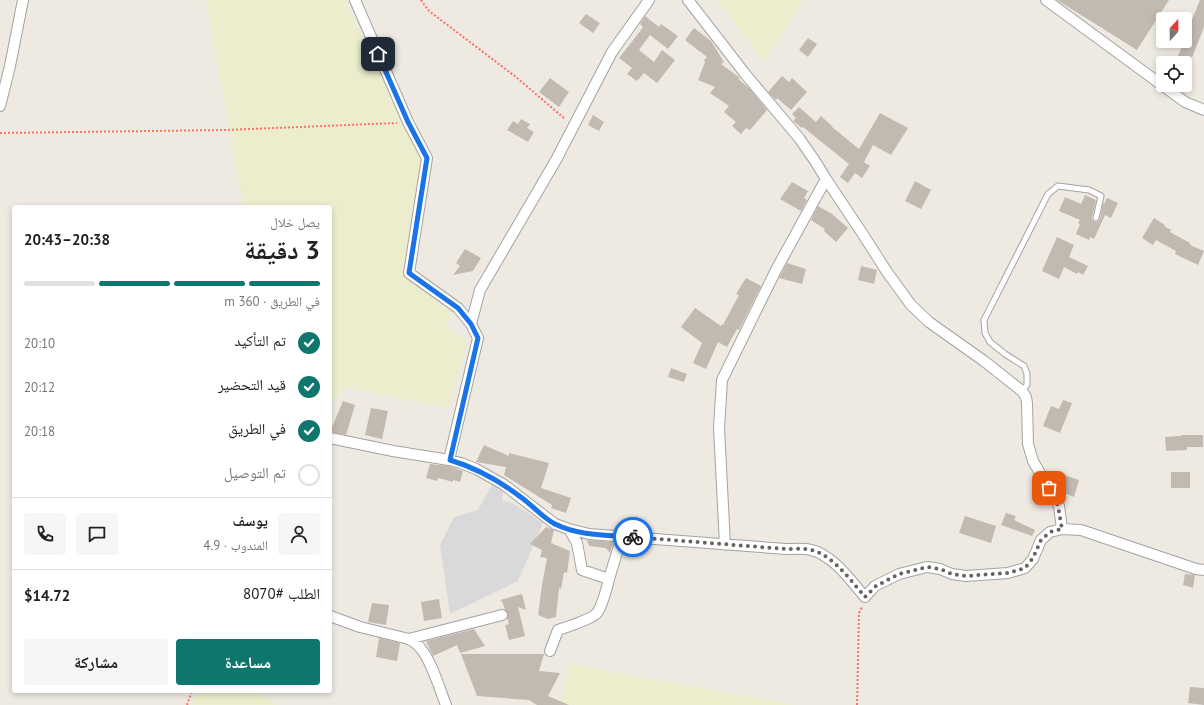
<!DOCTYPE html>
<html lang="ar">
<meta charset="utf-8">
<style>
body{margin:0;font-family:"PT Sans","Noto Naskh Arabic",sans-serif;background:#f6f6f6;color:#222;direction:rtl;height:100vh;display:flex;flex-direction:column;font-size:15px;white-space:nowrap}
*{box-sizing:border-box;margin:0}
p{font-size:13px;color:#767676}
.icon{flex:none;width:22px;height:22px;fill:none;stroke:currentColor;stroke-width:2;stroke-linecap:round;stroke-linejoin:round}
.map{position:relative;flex:1;overflow:hidden;direction:ltr}
.panel{position:absolute;left:12px;top:205px;width:320px;height:488px;display:flex;flex-direction:column;background:#fff;border-radius:4px;box-shadow:0 2px 6px #0003;direction:rtl}
.panel>*{flex:none}
.needle{width:26px;rotate:21deg}
.tools{position:absolute;left:1156px;top:12px;display:grid;gap:8px}
.tools a{display:grid;place-items:center;width:36px;height:36px;border-radius:4px;background:#fff;box-shadow:0 2px 6px #0003;font-size:20px}
.pin{position:absolute;display:grid;place-items:center;width:34px;height:34px;color:#fff;margin:-17px;border-radius:8px;box-shadow:0 2px 6px #0006}
.courier{position:absolute;display:grid;place-items:center;width:40px;height:40px;margin:-20px;border:3px solid #1a73e8;border-radius:50%;background:#fff;color:#222;box-shadow:0 1px 5px #0007}
.headline em{font-style:normal;font-weight:700}
.headline div{display:flex;flex-direction:column-reverse}
.headline{display:flex;align-items:center;justify-content:space-between;height:68px;padding:0 12px}
h1{font-size:26px;font-weight:700;line-height:30px}
.bar{display:grid;grid-template-columns:repeat(4,1fr);gap:6px 4px;align-content:center;height:48px;padding:0 12px}
.bar i{height:5px;border-radius:3px;background:#e0e0e0}
.bar .on{background:#0f766e}
.bar p{grid-column:span 4}
.line{display:flex;align-items:center;gap:10px;padding:0 12px;border-top:1px solid #e0e0e0}
.line div{flex:1}
.round{display:grid;place-items:center;flex:none;width:42px;height:42px;border-radius:4px;background:#f6f6f6}
ol{padding:0 12px;list-style:none}
li{display:flex;align-items:center;gap:12px;height:44px}
li p{margin-inline-start:auto}
li .icon{padding:4px;border-radius:50%;background:#0f766e;color:#fff;stroke-width:4}
li:last-child{color:#767676}
li i{width:22px;height:22px;border:2px solid #e0e0e0;border-radius:50%}
.button{display:flex;gap:8px;margin-top:auto;padding:8px 12px}
.button a{flex:1;height:46px;border-radius:4px;background:#0f766e;color:#fff;font-size:16px;font-weight:700;line-height:46px;text-align:center}
.button a+a{background:#f6f6f6;color:#222}
.map>svg:first-child{display:block}
.residential{fill:#dad9d9}
.farmland{fill:#ebedcd}
.building{fill:#c2b9b1}
.lines{fill:none;stroke-linecap:round;stroke-linejoin:round}
.lane-casing{stroke:#a3a3a3;stroke-width:7}
.street-casing{stroke:#a3a3a3;stroke-width:12}
.path{stroke:#f97267;stroke-width:2;stroke-dasharray:2 2;stroke-linecap:butt}
.lane{stroke:#fff;stroke-width:5}
.street{stroke:#fff;stroke-width:10}
.done{stroke:#666461;stroke-width:4;stroke-dasharray:0 7.2}
.route{stroke:#1a73e8;stroke-width:5}
</style>
<div class="map">
<svg width="1204" height="705" viewBox="0 0 1204 705">
<rect width="100%" height="100%" fill="#eeeae2"/>
<path class="residential" d="M 492,485 L 503,491 L 502,500 L 513,503 L 543,523 L 518,581 L 450,614 L 440,545 L 454,517 L 478,510 Z"/>
<path class="farmland" d="M 206,0 L 344,0 L 424,158 L 404,277 L 451,311 L 446,326 L 467,342 L 448,408 L 345,387 L 330,403 L 330,207 L 243,207 Z
M 717,0 L 804,0 L 764,61 Z
M 569,664 L 794,705 L 561,705 Z
M 198,691 L 251,691 L 273,701 L 276,705 L 192,705 Z"/>
<path class="building" d="M 1057,0 L 1169,0 L 1137,50 Z
M 1200,0 L 1204,0 L 1204,27 L 1190,63 L 1175,63 L 1184,41 L 1185,41 L 1185,37 Z
M 586,14 L 600,23 L 593,33 L 579,23 Z
M 645,16 L 659,27 L 661,24 L 678,36 L 668,49 L 650,35 L 639,50 L 654,62 L 662,50 L 675,60 L 657,83 L 644,73 L 637,81 L 627,74 L 632,68 L 619,58 L 641,30 L 643,27 L 640,24 Z
M 694,28 L 711,41 L 724,62 L 721,64 L 740,78 L 738,79 L 749,88 L 767,110 L 750,130 L 746,128 L 741,134 L 732,126 L 736,122 L 724,112 L 729,106 L 710,93 L 715,87 L 698,80 L 705,62 L 704,60 L 707,57 L 685,40 Z
M 808,38 L 817,44 L 808,57 L 799,50 Z
M 782,76 L 789,82 L 792,78 L 807,92 L 791,110 L 777,98 L 776,100 L 768,92 Z
M 550,78 L 569,92 L 559,107 L 539,92 Z
M 799,107 L 816,122 L 821,116 L 833,127 L 832,127 L 859,149 L 880,113 L 908,128 L 891,155 L 873,145 L 864,162 L 870,166 L 862,178 L 855,173 L 848,183 L 840,177 L 849,164 L 803,127 L 802,128 L 793,121 L 796,118 L 792,114 Z
M 593,115 L 604,122 L 599,131 L 588,125 Z
M 521,119 L 530,124 L 527,128 L 534,132 L 528,142 L 507,130 L 513,121 L 518,124 Z
M 915,181 L 931,190 L 921,209 L 905,201 Z
M 792,182 L 808,191 L 804,198 L 807,200 L 801,211 L 780,199 Z
M 1085,195 L 1096,200 L 1092,218 L 1092,220 L 1095,222 L 1098,222 L 1100,219 L 1103,203 L 1104,204 L 1107,198 L 1118,203 L 1111,218 L 1105,215 L 1094,239 L 1090,237 L 1089,240 L 1076,234 L 1080,224 L 1078,223 L 1080,220 L 1059,211 L 1065,197 L 1081,204 Z
M 818,206 L 832,214 L 848,228 L 836,242 L 824,231 L 825,229 L 811,220 Z
M 1154,218 L 1165,225 L 1164,226 L 1171,230 L 1170,232 L 1190,243 L 1190,245 L 1204,251 L 1198,265 L 1175,254 L 1176,251 L 1156,240 L 1153,245 L 1142,238 Z
M 1057,237 L 1074,245 L 1069,257 L 1088,266 L 1083,275 L 1078,272 L 1077,274 L 1064,267 L 1059,279 L 1042,271 Z
M 465,249 L 481,258 L 473,271 L 453,275 L 460,266 L 456,263 Z
M 787,263 L 806,269 L 802,284 L 779,278 Z
M 861,266 L 877,270 L 874,284 L 858,280 Z
M 746,278 L 761,286 L 739,330 L 737,329 L 727,347 L 718,342 L 706,369 L 693,363 L 702,343 L 681,327 L 695,308 L 721,326 L 722,324 L 723,325 L 739,295 L 736,294 Z
M 671,368 L 687,374 L 684,382 L 668,377 Z
M 1063,400 L 1072,403 L 1060,433 L 1043,426 L 1051,406 L 1059,409 Z
M 343,401 L 355,405 L 346,435 L 330,432 Z
M 371,408 L 388,411 L 382,439 L 365,435 Z
M 1181,435 L 1203,435 L 1203,447 L 1187,447 L 1187,450 L 1166,451 L 1165,437 L 1181,436 Z
M 484,445 L 509,456 L 509,453 L 549,463 L 541,488 L 571,498 L 566,513 L 551,508 L 552,505 L 504,475 L 506,467 L 476,462 Z
M 430,464 L 448,466 L 463,471 L 460,482 L 453,480 L 453,482 L 438,478 L 437,481 L 426,478 Z
M 1171,472 L 1190,472 L 1190,488 L 1171,488 Z
M 1064,475 L 1079,480 L 1074,497 L 1058,490 Z
M 1006,513 L 1016,516 L 1014,520 L 1035,530 L 1032,536 L 1001,525 Z
M 965,516 L 996,526 L 991,543 L 959,533 Z
M 546,527 L 554,530 L 551,543 L 570,551 L 567,573 L 564,572 L 561,589 L 559,588 L 556,617 L 548,619 L 538,615 L 542,585 L 547,558 L 540,557 L 542,550 L 530,544 Z
M 587,540 L 613,542 L 610,553 L 606,548 L 589,546 Z
M 1185,574 L 1195,575 L 1193,588 L 1183,585 Z
M 522,594 L 526,610 L 518,607 L 525,636 L 509,640 L 505,625 L 509,624 L 507,618 L 508,614 L 505,609 L 502,601 L 500,600 Z
M 439,599 L 442,618 L 424,621 L 421,602 Z
M 372,603 L 389,605 L 386,625 L 368,622 Z
M 474,629 L 485,646 L 460,653 L 457,645 L 433,656 L 426,641 Z
M 379,638 L 400,643 L 397,661 L 376,657 Z
M 461,654 L 544,654 L 539,671 L 560,673 L 548,696 L 569,705 L 537,705 L 529,700 L 477,696 Z
M 1190,687 L 1204,688 L 1204,705 L 1188,703 Z"/>
<g class="lines">
<defs>
<path id="lane" d="M 1022,391 L 1027,385 L 1027,374 L 1024,366 L 1005,354 L 990,342 L 985,333 L 984,320 L 1048,194 L 1058,186 L 1089,190 L 1101,196 L 1096,218"/>
<path id="street" d="M 355,0 L 408,122 L 427,158 L 409,273 L 458,308 L 471,324 L 478,338 L 449,460
M 688,0 L 746,75 L 799,138 L 815,161 L 826,179 L 864,236 L 887,272 L 911,305 L 929,322 L 984,361 L 1022,391 L 1026,397 L 1027,403 L 1028,444 L 1033,461 L 1059,506 L 1062,529
M 1046,0 L 1185,102 L 1204,110
M 0,106 L 10,66 L 23,0
M 471,324 L 480,290 L 556,160 L 612,52 L 649,0
M 330,438 L 393,451 L 449,460 L 461,463 L 476,469 L 503,484 L 555,524 L 569,529 L 589,534 L 786,549 C 794,549 804,548 811,550 C 832,554 852,582 865,597 L 875,586 L 899,574 L 927,567 L 940,569 L 952,574 L 966,576 L 1008,573 L 1025,568 L 1033,559 L 1041,540 L 1050,532 L 1062,529 L 1081,530 L 1196,569 L 1204,570
M 569,529 L 577,543 L 582,570 L 609,579 L 622,536
M 725,545 L 719,428 L 722,380 L 776,270 L 826,179
M 330,616 L 360,627 L 409,639 C 414,642 418,644 421,649 C 431,660 440,690 446,705
M 409,639 L 502,615
M 550,651 L 558,630 C 567,627 589,620 596,614 C 602,608 607,587 609,579"/>
</defs>
<use href="#lane" class="lane-casing"/>
<use href="#street" class="street-casing"/>
<path class="path" d="M 421,0 L 429,11 L 516,77 L 565,119
M 0,133 L 226,130 L 397,123
M 187,705 L 192,691
M 857,705 L 859,613 L 862,607"/>
<use href="#lane" class="lane"/>
<use href="#street" class="street"/>
</g>
<g class="lines">
<path class="done" d="M 633,537 L 786,549 C 794,549 804,548 811,550 C 832,554 852,582 865,597 L 876,586 L 899,574 L 927,567 L 940,569 L 952,574 L 966,576 L 1008,573 L 1025,568 L 1033,558 L 1041,540 L 1050,532 L 1062,529 L 1058,506 L 1049,488"/>
<path class="route" d="M 378,54 L 408,122 L 427,158 L 409,273 L 458,308 L 471,324 L 478,338 L 450,460 C 476,468 500,481 522,498 C 533,506 543,518 555,524 C 579,536 607,535 633,537"/>
</g>
</svg>
<div class="tools">
<a><svg class="needle" viewBox="-14 -14 28 28"><path d="M0-13l5 13h-10z" fill="#e53935"/><path d="M0 13l5-13h-10z" fill="#767676"/></svg></a>
<a><svg class="icon" aria-label="locate" viewBox="0 0 24 24"><circle cx="12" cy="12" r="6"/><path d="M12 2v4M12 18v4M2 12h4M18 12h4"/></svg></a>
</div>
<div class="pin" style="left:1049px;top:488px;background:#ea580c"><svg class="icon" aria-label="bag" viewBox="0 0 24 24"><path d="M5 8h14l-1 12H6zM9 8a3 3 0 0 1 6 0"/></svg></div>
<div class="pin" style="left:378px;top:54px;background:#1f2937"><svg class="icon" aria-label="home" viewBox="0 0 24 24"><path d="M3 11l9-7 9 7M6 9v11h12V9"/></svg></div>
<div class="courier" style="left:633px;top:537px"><svg class="icon" aria-label="bike" viewBox="0 0 24 24"><circle cx="6" cy="16" r="4"/><circle cx="18" cy="16" r="4"/><path d="M6 16l4-8h5l3 8M10 8l3 8H6M13 5h3"/></svg></div>
<section class="panel">
<div class="headline"><div><h1>3 دقيقة</h1><p>يصل خلال</p></div><em>20:38–20:43</em></div>
<div class="bar"><i class="on"></i><i class="on"></i><i class="on"></i><i></i><p>في الطريق · 360 m</p></div>
<ol>
<li><svg class="icon" aria-label="check" viewBox="0 0 24 24"><path d="M5 12l5 5 9-10"/></svg>تم التأكيد<p>20:10</p></li>
<li><svg class="icon" aria-label="check" viewBox="0 0 24 24"><path d="M5 12l5 5 9-10"/></svg>قيد التحضير<p>20:12</p></li>
<li><svg class="icon" aria-label="check" viewBox="0 0 24 24"><path d="M5 12l5 5 9-10"/></svg>في الطريق<p>20:18</p></li>
<li><i></i>تم التوصيل</li>
</ol>
<div class="line" style="height:72px"><a class="round"><svg class="icon" aria-label="person" viewBox="0 0 24 24"><circle cx="12" cy="8" r="4"/><path d="M4 21q1-7 8-7t8 7"/></svg></a><div><b>يوسف</b><p>المندوب · 4.9</p></div><a class="round"><svg class="icon" aria-label="chat" viewBox="0 0 24 24"><path d="M4 5h16v11H9l-5 4z"/></svg></a><a class="round"><svg class="icon" aria-label="phone" viewBox="0 0 24 24"><path d="M5 4h4l2 5-3 2q2 4 5 5l2-3 5 2v4C11 20 4 13 5 4z"/></svg></a></div>
<div class="line" style="height:52px"><div>الطلب #8070</div><b>$14.72</b></div>
<div class="button"><a>مساعدة</a><a>مشاركة</a></div>
</section>
</div>
